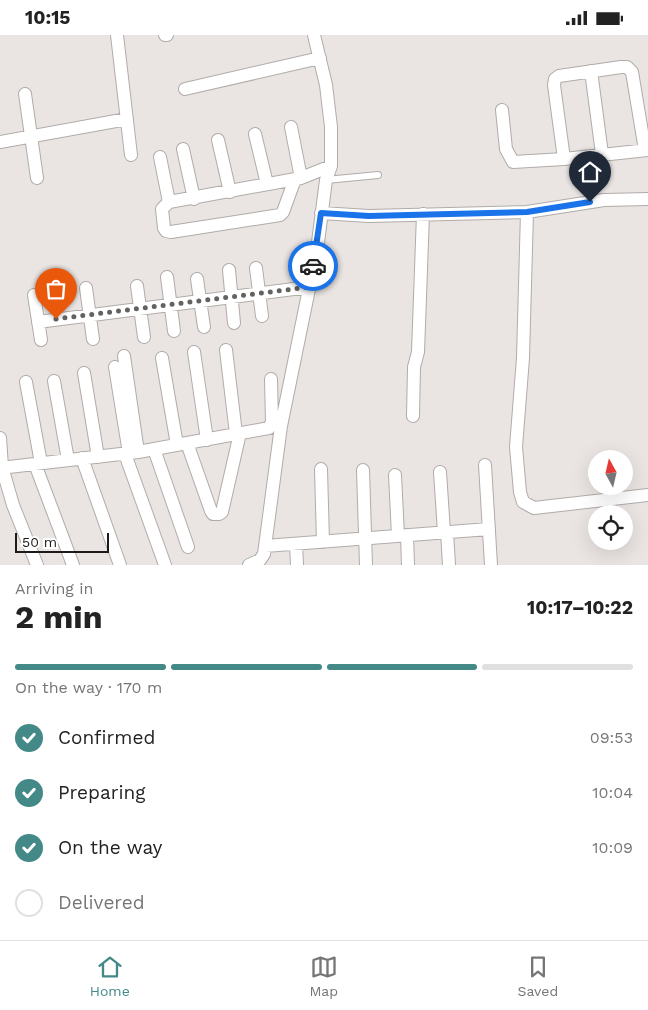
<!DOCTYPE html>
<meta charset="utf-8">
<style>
body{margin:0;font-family:"Work Sans",sans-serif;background:#f2f2f2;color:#222;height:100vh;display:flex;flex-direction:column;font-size:19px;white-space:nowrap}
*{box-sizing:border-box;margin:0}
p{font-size:16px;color:#767676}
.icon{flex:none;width:28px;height:28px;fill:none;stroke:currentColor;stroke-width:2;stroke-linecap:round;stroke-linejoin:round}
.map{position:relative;height:530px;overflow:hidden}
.panel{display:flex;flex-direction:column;background:#fff;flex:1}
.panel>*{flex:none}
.needle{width:32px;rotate:352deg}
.controls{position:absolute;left:588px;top:415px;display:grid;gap:10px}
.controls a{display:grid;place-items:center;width:45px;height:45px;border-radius:50%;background:#fff;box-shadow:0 5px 20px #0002;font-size:25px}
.scale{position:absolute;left:15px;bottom:12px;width:94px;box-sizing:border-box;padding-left:5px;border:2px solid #1c1b1a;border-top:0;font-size:14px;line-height:18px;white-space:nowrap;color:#1c1b1a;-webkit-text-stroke:4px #fff;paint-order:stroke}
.pin{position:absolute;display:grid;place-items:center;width:42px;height:42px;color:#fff;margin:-51px -21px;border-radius:50% 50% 50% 0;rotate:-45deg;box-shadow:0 0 5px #0007}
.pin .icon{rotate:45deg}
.courier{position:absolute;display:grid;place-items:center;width:50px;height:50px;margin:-25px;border:4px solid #1a73e8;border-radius:50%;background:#fff;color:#222;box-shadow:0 1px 6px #0007}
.headline em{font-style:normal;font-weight:700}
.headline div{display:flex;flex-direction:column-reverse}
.headline{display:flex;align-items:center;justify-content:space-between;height:85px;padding:0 15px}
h1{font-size:32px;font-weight:700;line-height:38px}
.bar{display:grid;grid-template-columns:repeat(4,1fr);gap:8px 5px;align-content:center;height:60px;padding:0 15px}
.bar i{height:6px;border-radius:4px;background:#e0e0e0}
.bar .on{background:#428988}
.bar p{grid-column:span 4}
ol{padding:0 15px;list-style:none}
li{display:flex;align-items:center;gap:15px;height:55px}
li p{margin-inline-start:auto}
li .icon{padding:5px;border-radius:50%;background:#428988;color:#fff;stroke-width:4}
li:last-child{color:#767676}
li i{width:28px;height:28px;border:2px solid #e0e0e0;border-radius:50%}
.status{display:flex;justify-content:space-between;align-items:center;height:35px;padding:0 25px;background:#fff;direction:ltr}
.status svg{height:14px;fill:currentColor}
.menu{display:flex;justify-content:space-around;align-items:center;height:70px;border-top:1px solid #e0e0e0;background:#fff;font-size:14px;color:#767676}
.menu a{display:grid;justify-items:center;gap:2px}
.menu .on{color:#428988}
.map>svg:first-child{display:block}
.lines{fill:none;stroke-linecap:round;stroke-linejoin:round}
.lane-casing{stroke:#b0aca9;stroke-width:8}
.street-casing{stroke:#b0aca9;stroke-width:14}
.lane{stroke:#fff;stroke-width:6}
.street{stroke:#fff;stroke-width:12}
.done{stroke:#646260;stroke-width:5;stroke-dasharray:0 9}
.route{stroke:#1a73e8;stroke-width:6}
</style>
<div class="status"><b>10:15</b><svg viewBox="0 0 49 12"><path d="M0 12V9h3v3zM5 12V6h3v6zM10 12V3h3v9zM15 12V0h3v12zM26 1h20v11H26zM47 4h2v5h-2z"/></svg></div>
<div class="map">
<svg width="648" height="530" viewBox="0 0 648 530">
<rect width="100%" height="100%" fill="#eae5e2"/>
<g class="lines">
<defs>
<path id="lane" d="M 326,145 L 378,140"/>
<path id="street" d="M 117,0 L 131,120
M 165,0 L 167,0
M 591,36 L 602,119
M 185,54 L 320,23
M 25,59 L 37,143
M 502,75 L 506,114 L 513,127 L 564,124 L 648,115
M 291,92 L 301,143
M 255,99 L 267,149
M 218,105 L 230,157
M 0,107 L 127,84
M 183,114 L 194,164
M 160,122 L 169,167
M 564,124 L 554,50 L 555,44 L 559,41 L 621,32 L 627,32 L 632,37 L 645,115
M 295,144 L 283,177 L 280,180 L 171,197 L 166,196 L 164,193 L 162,174 L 169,167 L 301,143 L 331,131
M 648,164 L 604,165 L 527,177 L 523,323 L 516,412 L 520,457 L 523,467 L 534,473 L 648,460
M 321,178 L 369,181 L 527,177
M 256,233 L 262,281
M 229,235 L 234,288
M 167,242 L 174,296
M 197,244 L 204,292
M 137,251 L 144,302
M 86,253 L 93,304
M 34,260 L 41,305
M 38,287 L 309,252
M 226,315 L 236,399
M 194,317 L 207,405
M 124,321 L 138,417
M 162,323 L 177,410
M 115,332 L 129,418
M 84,338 L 98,422
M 54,346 L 68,425
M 26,347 L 41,428
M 413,381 L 414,332 L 418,317 L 423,179
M 0,403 L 2,432 L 13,470 L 37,530
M 187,408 L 211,476 L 213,479 L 219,479 L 222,477 L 240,398
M 154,414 L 188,512
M 125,419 L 165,530
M 82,423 L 120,530
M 35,429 L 73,530
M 485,430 L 491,530
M 0,433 L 138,417 L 269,393 L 272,387 L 271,344
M 321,434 L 323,507
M 363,435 L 366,530
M 440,437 L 444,497
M 395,440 L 398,501
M 447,497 L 449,530
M 407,500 L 408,530
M 296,509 L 297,530
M 265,511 L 489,494
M 249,530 L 260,525 L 264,519 L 281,391 L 317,215 L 326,145 L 331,131 L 331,92 L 326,50 L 314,0"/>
</defs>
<use href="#lane" class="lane-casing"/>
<use href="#street" class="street-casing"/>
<use href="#lane" class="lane"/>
<use href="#street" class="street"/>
</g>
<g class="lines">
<path class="done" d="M 56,284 L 309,252 L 313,231"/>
<path class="route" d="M 313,231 L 321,178 L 369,181 L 527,177 L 590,167"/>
</g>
</svg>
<div class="controls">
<a><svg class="needle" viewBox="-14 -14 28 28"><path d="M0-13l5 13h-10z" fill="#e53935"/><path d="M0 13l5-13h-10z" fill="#767676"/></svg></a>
<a><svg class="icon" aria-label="locate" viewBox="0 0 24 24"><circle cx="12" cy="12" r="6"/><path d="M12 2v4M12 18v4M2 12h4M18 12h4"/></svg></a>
</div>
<div class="scale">50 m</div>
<div class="pin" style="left:56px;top:284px;background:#ea580c"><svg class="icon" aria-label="bag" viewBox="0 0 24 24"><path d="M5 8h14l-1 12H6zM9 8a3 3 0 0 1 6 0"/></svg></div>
<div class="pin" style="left:590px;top:167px;background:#1f2937"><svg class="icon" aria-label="home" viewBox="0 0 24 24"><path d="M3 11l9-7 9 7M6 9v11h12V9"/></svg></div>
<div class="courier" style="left:313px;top:231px"><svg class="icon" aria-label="car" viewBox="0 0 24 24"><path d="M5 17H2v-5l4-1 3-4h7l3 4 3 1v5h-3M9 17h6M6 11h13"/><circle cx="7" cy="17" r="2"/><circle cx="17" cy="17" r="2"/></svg></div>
</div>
<section class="panel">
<div class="headline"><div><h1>2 min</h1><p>Arriving in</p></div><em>10:17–10:22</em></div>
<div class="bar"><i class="on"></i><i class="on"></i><i class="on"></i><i></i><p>On the way · 170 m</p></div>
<ol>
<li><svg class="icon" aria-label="check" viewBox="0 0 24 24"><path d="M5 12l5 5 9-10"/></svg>Confirmed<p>09:53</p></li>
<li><svg class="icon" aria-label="check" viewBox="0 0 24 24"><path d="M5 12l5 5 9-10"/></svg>Preparing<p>10:04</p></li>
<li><svg class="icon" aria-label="check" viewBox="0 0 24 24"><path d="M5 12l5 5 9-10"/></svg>On the way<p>10:09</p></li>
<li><i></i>Delivered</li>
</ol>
</section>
<nav class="menu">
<a class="on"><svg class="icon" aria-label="home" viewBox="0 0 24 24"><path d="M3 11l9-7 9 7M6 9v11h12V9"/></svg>Home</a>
<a><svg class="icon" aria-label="map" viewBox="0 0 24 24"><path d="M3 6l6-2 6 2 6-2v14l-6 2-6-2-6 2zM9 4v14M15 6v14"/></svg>Map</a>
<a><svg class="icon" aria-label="saved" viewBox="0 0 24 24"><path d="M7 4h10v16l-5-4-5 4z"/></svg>Saved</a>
</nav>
